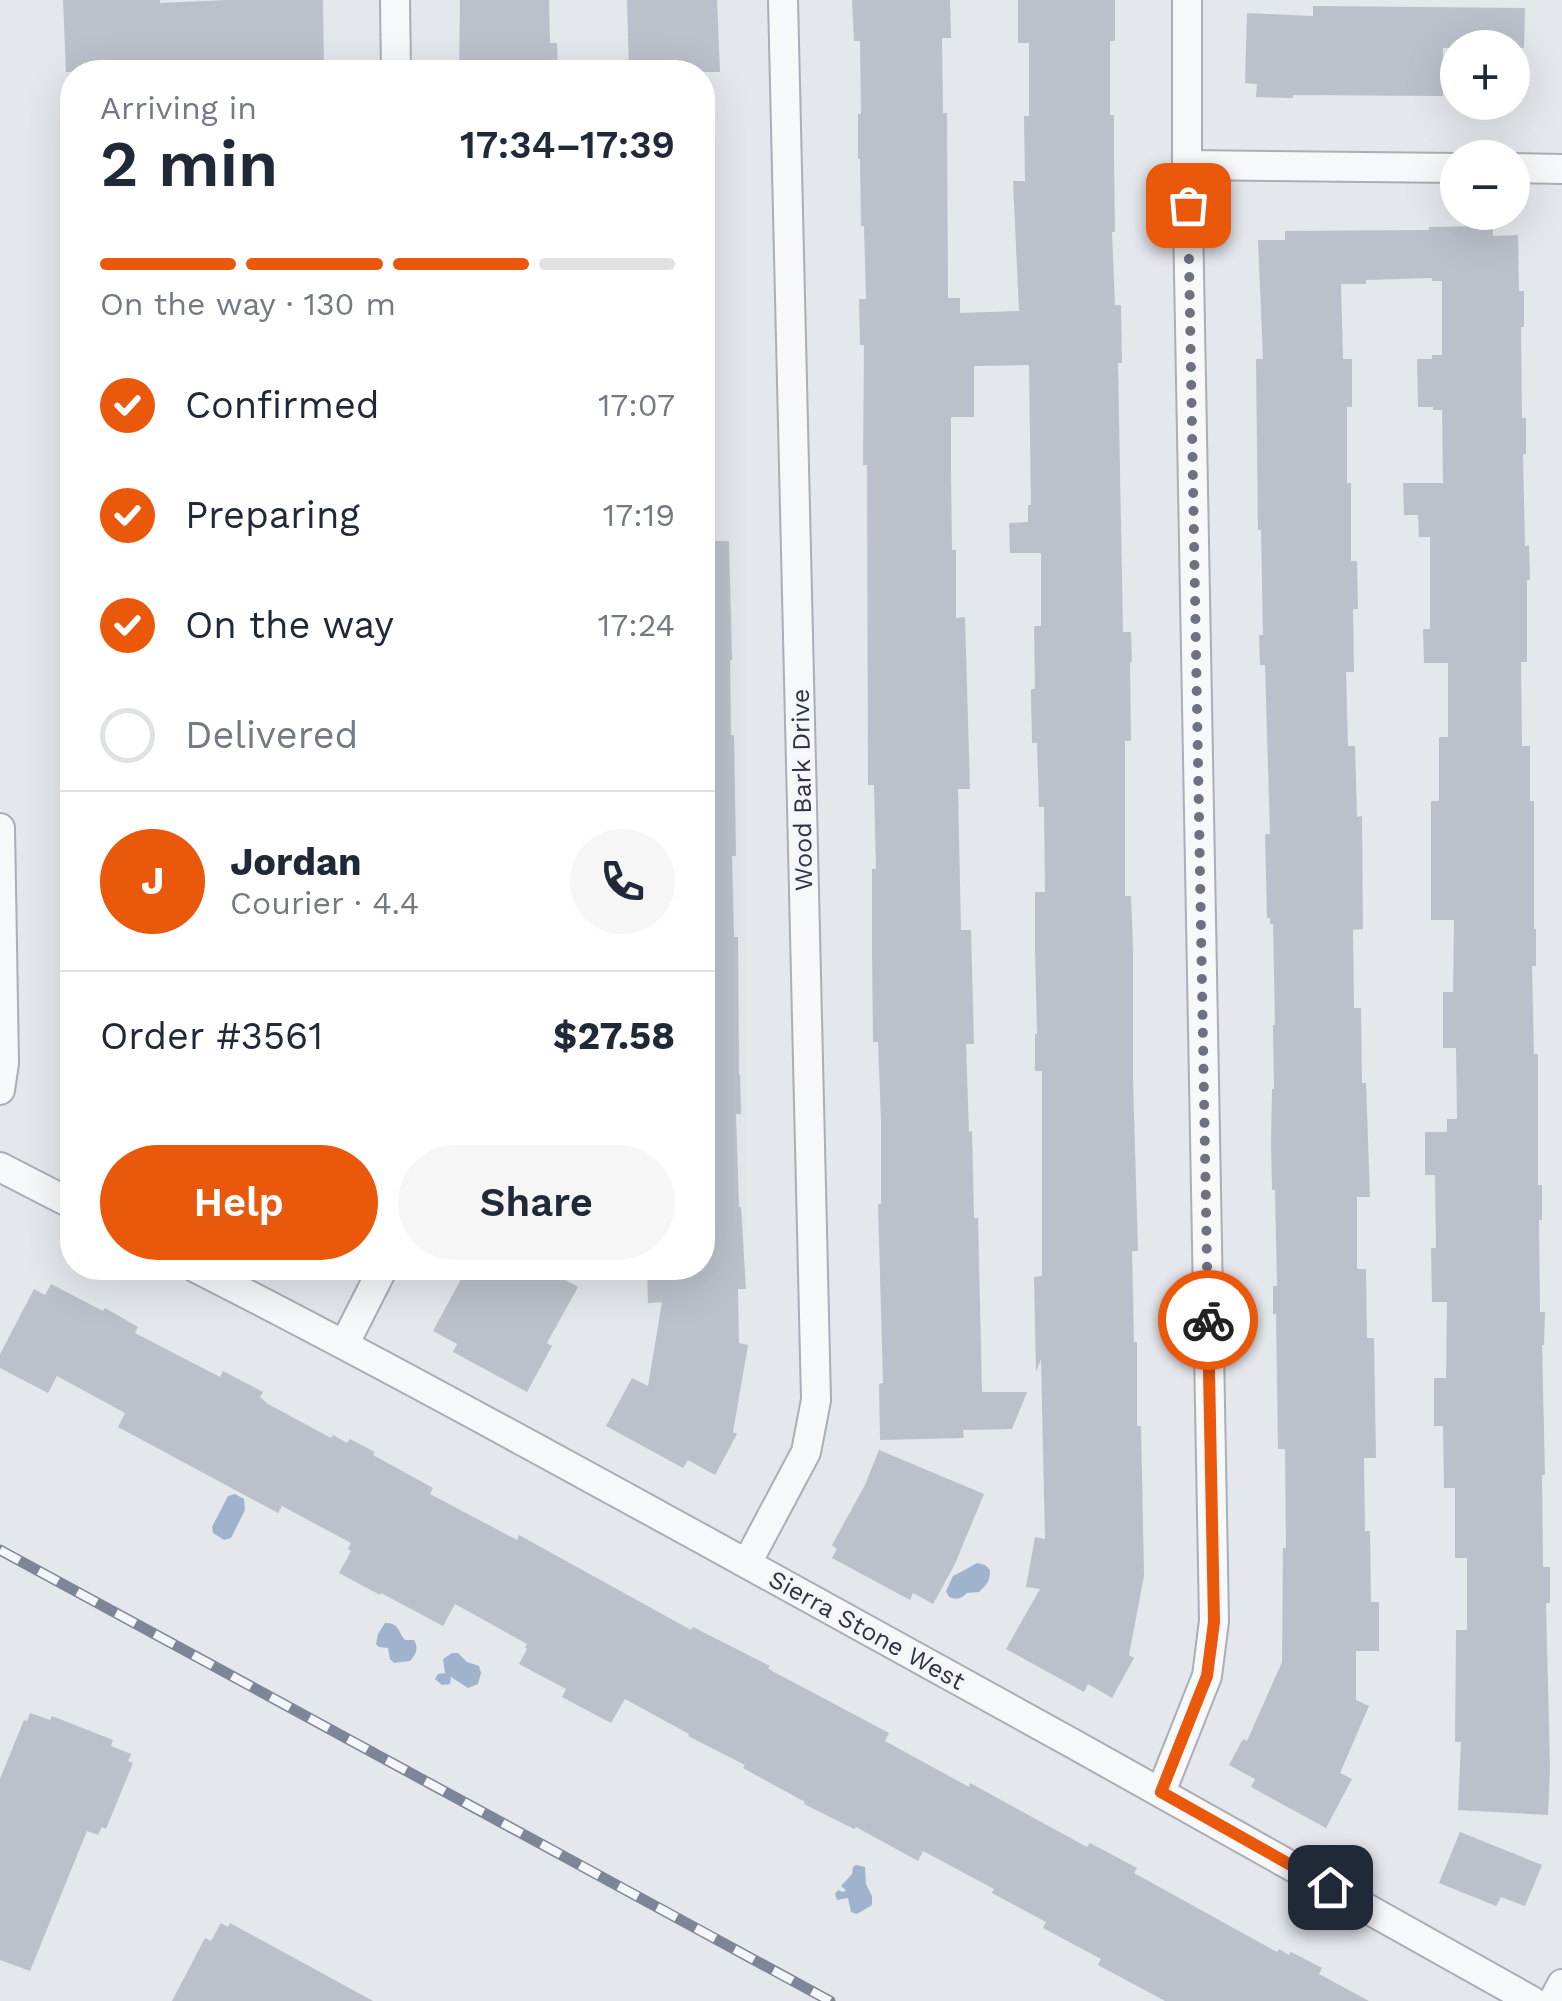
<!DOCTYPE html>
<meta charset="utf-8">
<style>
body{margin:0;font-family:"Work Sans",sans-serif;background:#f6f6f7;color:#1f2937;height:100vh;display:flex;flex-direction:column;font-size:38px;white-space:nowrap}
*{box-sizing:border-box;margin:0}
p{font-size:32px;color:#747a83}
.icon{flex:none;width:55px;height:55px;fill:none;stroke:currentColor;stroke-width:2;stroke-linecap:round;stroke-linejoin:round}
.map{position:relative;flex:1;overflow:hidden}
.details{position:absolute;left:60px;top:60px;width:655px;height:1220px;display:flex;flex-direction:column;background:#fff;border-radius:40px;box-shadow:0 10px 40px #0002}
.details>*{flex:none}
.fabs{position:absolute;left:1440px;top:30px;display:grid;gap:20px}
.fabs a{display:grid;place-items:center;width:90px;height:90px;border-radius:50%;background:#fff;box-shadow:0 10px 40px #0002;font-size:50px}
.pin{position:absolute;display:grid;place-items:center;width:85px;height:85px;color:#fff;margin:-42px;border-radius:20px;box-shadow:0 5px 15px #0006}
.courier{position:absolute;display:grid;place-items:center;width:100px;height:100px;margin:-50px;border:8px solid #ea580c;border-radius:50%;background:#fff;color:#222;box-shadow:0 2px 12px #0007}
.summary em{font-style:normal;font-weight:600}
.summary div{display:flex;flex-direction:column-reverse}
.summary{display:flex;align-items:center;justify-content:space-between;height:170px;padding:0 40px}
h1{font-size:65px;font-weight:600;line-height:75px}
.bar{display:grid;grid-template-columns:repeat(4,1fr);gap:15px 10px;align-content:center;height:120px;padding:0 40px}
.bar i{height:12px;border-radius:8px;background:#e0e1e3}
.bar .current{background:#ea580c}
.bar p{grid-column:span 4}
.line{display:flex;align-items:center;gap:25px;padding:0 40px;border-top:2px solid #e0e1e3}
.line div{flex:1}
.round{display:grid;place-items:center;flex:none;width:105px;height:105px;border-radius:52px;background:#f6f6f7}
ol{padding:0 40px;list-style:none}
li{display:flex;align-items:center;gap:30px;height:110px}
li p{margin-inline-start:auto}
li .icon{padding:10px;border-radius:50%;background:#ea580c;color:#fff;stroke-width:4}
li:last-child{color:#747a83}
li i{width:55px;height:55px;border:5px solid #e0e1e3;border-radius:50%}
.button{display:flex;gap:20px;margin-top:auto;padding:20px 40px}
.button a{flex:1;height:115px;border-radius:60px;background:#ea580c;color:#fff;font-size:40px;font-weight:600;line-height:115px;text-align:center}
.button a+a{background:#f6f6f7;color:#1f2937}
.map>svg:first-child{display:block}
.water{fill:#9fb4cc}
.building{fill:#bbc0ca}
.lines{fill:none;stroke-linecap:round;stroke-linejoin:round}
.street-casing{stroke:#a9aeb7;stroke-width:32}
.street{stroke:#f7f8fa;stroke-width:28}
.rail-casing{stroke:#7d8696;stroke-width:11}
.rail{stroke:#f4f6f9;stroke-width:8;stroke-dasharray:22;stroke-linecap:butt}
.done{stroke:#6c737f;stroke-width:10;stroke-dasharray:0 18}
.route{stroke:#ea580c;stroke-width:12}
.labels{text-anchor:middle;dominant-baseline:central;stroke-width:8;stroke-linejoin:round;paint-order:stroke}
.street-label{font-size:25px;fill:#2b3445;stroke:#f4f6f9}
</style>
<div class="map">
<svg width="1562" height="2001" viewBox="0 0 1562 2001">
<rect width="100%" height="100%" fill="#e4e7ec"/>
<path class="water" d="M 235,1494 L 244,1499 L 245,1510 L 231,1538 L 224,1540 L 213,1533 L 212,1527 L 228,1496 Z
M 977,1563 L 985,1565 L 990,1570 C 990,1581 987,1584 979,1592 L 967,1593 C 961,1599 957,1600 949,1597 L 946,1591 L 953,1576 C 962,1572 969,1567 977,1563 Z
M 385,1623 C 400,1623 397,1631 405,1640 L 414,1640 C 419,1649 416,1654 410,1661 L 394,1663 L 390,1659 L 388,1648 L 379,1647 L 376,1644 L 378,1634 Z
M 452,1653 L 458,1653 L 467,1662 L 479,1666 L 481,1673 L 478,1684 L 468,1688 L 451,1677 L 450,1684 L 442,1685 L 435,1679 L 438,1674 L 445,1673 L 443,1659 Z
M 856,1865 L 865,1867 L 866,1884 L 872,1896 L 872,1905 L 857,1914 L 851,1912 L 848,1898 L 837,1900 L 835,1894 L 838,1890 L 843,1892 L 846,1890 L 841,1886 L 852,1874 L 853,1867 Z"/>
<path class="building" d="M 63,0 L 160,0 L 160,3 L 227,0 L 323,0 L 324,72 L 66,72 Z
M 460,0 L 549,0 L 550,43 L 557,43 L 558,72 L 459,72 Z
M 627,0 L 717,0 L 720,72 L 629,72 Z
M 852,0 L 950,0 L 951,38 L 942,38 L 943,113 L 947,113 L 948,298 L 960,298 L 960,313 L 1019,311 L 1013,181 L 1025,181 L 1024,116 L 1029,116 L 1029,43 L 1018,43 L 1018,0 L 1115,0 L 1115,41 L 1110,41 L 1110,115 L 1114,115 L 1114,160 L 1115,232 L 1112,232 L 1115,305 L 1121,305 L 1122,363 L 1118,363 L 1123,632 L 1131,632 L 1132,662 L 1130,662 L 1131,741 L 1125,741 L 1125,896 L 1131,896 L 1133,948 L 1133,1080 L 1138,1251 L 1132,1251 L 1134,1342 L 1137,1342 L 1137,1426 L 1141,1426 L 1144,1576 L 1129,1655 L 1134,1658 L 1112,1698 L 1088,1684 L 1084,1692 L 1006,1649 L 1040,1589 L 1026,1587 L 1035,1537 L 1045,1539 L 1041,1359 L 1036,1372 L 1034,1277 L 1042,1276 L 1042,1071 L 1035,1071 L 1035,1034 L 1037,1034 L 1035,950 L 1035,892 L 1045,892 L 1044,807 L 1039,807 L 1037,743 L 1032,743 L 1031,698 L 1031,689 L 1035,689 L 1034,626 L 1041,626 L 1041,553 L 1010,553 L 1009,523 L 1028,522 L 1028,505 L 1031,505 L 1029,365 L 974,366 L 974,417 L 951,417 L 951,475 L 952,550 L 956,550 L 956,618 L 965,617 L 970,789 L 958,789 L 961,930 L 971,930 L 974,1044 L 966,1044 L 969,1132 L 972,1131 L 974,1218 L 978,1218 L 982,1392 L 1027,1392 L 1012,1429 L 963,1430 L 964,1438 L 880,1440 L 879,1384 L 883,1383 L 878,1204 L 881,1204 L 881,1121 L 878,1042 L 873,1042 L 872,949 L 872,869 L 876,869 L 874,785 L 868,785 L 867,465 L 863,465 L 864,345 L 860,345 L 859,299 L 866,299 L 864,226 L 861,226 L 860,159 L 858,159 L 858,114 L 861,114 L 860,41 L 854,41 Z
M 1313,6 L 1525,8 L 1524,48 L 1443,48 L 1443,96 L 1293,95 L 1293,98 L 1256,97 L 1257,84 L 1245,83 L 1247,13 L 1313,16 Z
M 1493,226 L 1493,236 L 1518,235 L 1519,291 L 1524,291 L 1524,327 L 1521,327 L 1522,418 L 1526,418 L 1526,454 L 1523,454 L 1525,546 L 1529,545 L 1530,580 L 1527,580 L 1527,662 L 1521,662 L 1522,746 L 1530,746 L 1530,801 L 1534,801 L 1534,929 L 1536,929 L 1536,966 L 1532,966 L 1534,1054 L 1538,1054 L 1538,1185 L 1542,1185 L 1542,1220 L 1539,1220 L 1540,1312 L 1545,1312 L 1544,1345 L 1542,1345 L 1545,1475 L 1542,1475 L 1543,1567 L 1550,1567 L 1550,1603 L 1546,1603 L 1550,1768 L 1548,1815 L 1458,1810 L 1461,1742 L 1455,1742 L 1456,1630 L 1467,1630 L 1467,1558 L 1455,1558 L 1455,1488 L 1444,1488 L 1443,1426 L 1434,1426 L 1434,1378 L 1446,1378 L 1447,1302 L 1432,1302 L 1431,1248 L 1436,1248 L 1435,1175 L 1425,1175 L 1425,1132 L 1447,1132 L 1447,1119 L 1457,1119 L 1456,1048 L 1443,1048 L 1443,992 L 1453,992 L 1454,920 L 1431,920 L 1431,801 L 1439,801 L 1439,737 L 1448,737 L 1448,663 L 1424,663 L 1423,629 L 1430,629 L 1430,537 L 1419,537 L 1418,515 L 1404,515 L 1403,483 L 1443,483 L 1442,410 L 1433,410 L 1433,407 L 1418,407 L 1417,359 L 1432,359 L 1432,355 L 1442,355 L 1442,281 L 1432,281 L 1432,278 L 1366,280 L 1366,284 L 1341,284 L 1343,359 L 1352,359 L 1352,407 L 1347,407 L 1347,483 L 1351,483 L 1351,561 L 1357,561 L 1358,609 L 1353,609 L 1354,672 L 1346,672 L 1348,746 L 1355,746 L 1357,817 L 1362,816 L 1363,929 L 1353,930 L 1354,1008 L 1361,1008 L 1362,1083 L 1366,1083 L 1370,1197 L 1357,1197 L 1357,1269 L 1366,1269 L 1367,1338 L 1374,1338 L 1376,1458 L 1364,1458 L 1365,1531 L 1370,1531 L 1371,1602 L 1379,1602 L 1379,1651 L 1356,1651 L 1356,1700 L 1369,1706 L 1340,1773 L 1352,1779 L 1326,1828 L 1251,1787 L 1255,1779 L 1229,1765 L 1243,1739 L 1247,1741 L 1282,1662 L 1283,1548 L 1286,1548 L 1285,1449 L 1278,1449 L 1276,1314 L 1273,1314 L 1273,1286 L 1277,1286 L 1275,1190 L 1272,1190 L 1271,1143 L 1272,1089 L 1274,1089 L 1273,1025 L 1275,1025 L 1273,924 L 1270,924 L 1270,918 L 1267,918 L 1265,834 L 1270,834 L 1265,665 L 1260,665 L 1259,635 L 1263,635 L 1261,530 L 1258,530 L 1256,359 L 1263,359 L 1258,240 L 1285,240 L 1285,231 L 1429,230 L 1429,227 Z
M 702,541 L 729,541 L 732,660 L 730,660 L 731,735 L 734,735 L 736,856 L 732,856 L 734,937 L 738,937 L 739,1075 L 740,1075 L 741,1114 L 736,1114 L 739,1207 L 741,1207 L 746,1289 L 738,1289 L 739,1343 L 748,1345 L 733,1432 L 737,1434 L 715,1475 L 688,1460 L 683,1468 L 606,1426 L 632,1378 L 648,1386 L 662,1302 L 648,1303 L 647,1268 L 702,1268 Z
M 467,1268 L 544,1268 L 578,1287 L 547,1343 L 552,1346 L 527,1392 L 453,1352 L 457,1344 L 433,1331 Z
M 51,1284 L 103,1311 L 105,1308 L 138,1327 L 135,1333 L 220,1377 L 223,1371 L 263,1392 L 260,1397 L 268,1404 L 331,1438 L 333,1435 L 347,1443 L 350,1439 L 375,1452 L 373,1455 L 433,1488 L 430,1494 L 517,1540 L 519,1535 L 691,1630 L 693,1627 L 770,1666 L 768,1668 L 774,1672 L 889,1733 L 885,1741 L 969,1787 L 970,1783 L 1087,1847 L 1090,1843 L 1137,1868 L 1134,1873 L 1277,1952 L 1279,1949 L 1289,1955 L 1291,1952 L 1322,1968 L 1319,1974 L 1369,2001 L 1165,2001 L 1098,1965 L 1101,1959 L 1043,1928 L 1046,1922 L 992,1893 L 994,1889 L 923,1851 L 918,1861 L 856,1827 L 854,1829 L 804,1804 L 805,1802 L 743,1768 L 745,1765 L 688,1736 L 689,1734 L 625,1699 L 611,1723 L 562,1697 L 566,1689 L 519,1664 L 527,1649 L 525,1648 L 527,1644 L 455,1604 L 443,1626 L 381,1593 L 380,1595 L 339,1573 L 351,1551 L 348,1549 L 351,1543 L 282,1506 L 278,1513 L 118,1427 L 125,1413 L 57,1376 L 48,1393 L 0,1368 L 0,1354 L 34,1289 L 45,1295 Z
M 879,1450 L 984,1494 L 954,1566 L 933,1604 L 913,1593 L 910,1600 L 832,1558 L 837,1549 L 832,1545 L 865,1485 Z
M 30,1713 L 50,1720 L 52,1716 L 113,1740 L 111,1746 L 131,1754 L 128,1761 L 133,1763 L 106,1829 L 102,1827 L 98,1835 L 87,1831 L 30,1971 L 0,1960 L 0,1779 L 24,1720 L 27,1721 Z
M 1460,1832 L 1542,1865 L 1525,1906 L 1501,1897 L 1496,1906 L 1439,1883 Z
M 221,1923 L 228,1927 L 230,1923 L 373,2001 L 172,2001 L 205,1938 L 211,1941 Z"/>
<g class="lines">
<defs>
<path id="street" d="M 395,0 L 396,72
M 1187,165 L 1458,168
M 1512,168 L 1562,169
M 0,828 L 4,1063 L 0,1090
M 0,1167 L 72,1204
M 196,1268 C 367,1355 534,1447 702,1539 C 980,1691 1256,1845 1532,2001
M 345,1343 L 383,1268
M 747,1563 L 806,1452 L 816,1400 L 783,0
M 1161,1792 L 1207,1676 L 1214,1621 L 1187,165 L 1187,0
M 1553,2001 L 1562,1984"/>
</defs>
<use href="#street" class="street-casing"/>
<use href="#street" class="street"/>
<defs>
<path id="rail" d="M 0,1550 L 830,2001"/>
</defs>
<use href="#rail" class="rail-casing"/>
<use href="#rail" class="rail"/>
</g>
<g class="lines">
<path class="done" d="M 1188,205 L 1208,1320"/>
<path class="route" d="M 1208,1320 L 1214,1622 L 1207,1676 L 1161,1792 L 1330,1887"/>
</g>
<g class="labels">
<g class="street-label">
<text transform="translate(802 790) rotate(-91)">Wood Bark Drive</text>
<text transform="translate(867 1630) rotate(29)">Sierra Stone West</text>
</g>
</g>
</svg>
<div class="fabs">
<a>+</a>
<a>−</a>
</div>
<div class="pin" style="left:1188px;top:205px;background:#ea580c"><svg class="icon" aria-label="bag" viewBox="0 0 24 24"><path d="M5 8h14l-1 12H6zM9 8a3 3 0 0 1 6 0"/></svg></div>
<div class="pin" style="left:1330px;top:1887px;background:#1f2937"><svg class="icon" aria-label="home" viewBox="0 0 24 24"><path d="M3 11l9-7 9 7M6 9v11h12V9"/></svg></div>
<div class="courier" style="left:1208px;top:1320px"><svg class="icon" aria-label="bike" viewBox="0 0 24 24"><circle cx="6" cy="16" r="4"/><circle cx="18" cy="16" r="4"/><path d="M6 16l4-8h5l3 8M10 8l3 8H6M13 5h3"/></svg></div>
<section class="details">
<div class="summary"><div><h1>2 min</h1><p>Arriving in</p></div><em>17:34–17:39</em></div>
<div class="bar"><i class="current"></i><i class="current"></i><i class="current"></i><i></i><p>On the way · 130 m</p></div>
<ol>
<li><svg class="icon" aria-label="check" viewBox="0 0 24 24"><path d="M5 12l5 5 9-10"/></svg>Confirmed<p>17:07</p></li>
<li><svg class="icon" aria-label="check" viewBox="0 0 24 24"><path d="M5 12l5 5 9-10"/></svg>Preparing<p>17:19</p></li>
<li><svg class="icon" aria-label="check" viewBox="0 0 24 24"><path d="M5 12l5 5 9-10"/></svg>On the way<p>17:24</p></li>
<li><i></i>Delivered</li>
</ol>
<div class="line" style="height:180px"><b class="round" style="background:#ea580c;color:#fff">J</b><div><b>Jordan</b><p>Courier · 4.4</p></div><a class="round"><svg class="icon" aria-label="phone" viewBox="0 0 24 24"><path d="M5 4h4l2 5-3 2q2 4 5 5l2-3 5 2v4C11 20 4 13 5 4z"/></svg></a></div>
<div class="line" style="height:130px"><div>Order #3561</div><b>$27.58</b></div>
<div class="button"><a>Help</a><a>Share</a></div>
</section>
</div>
